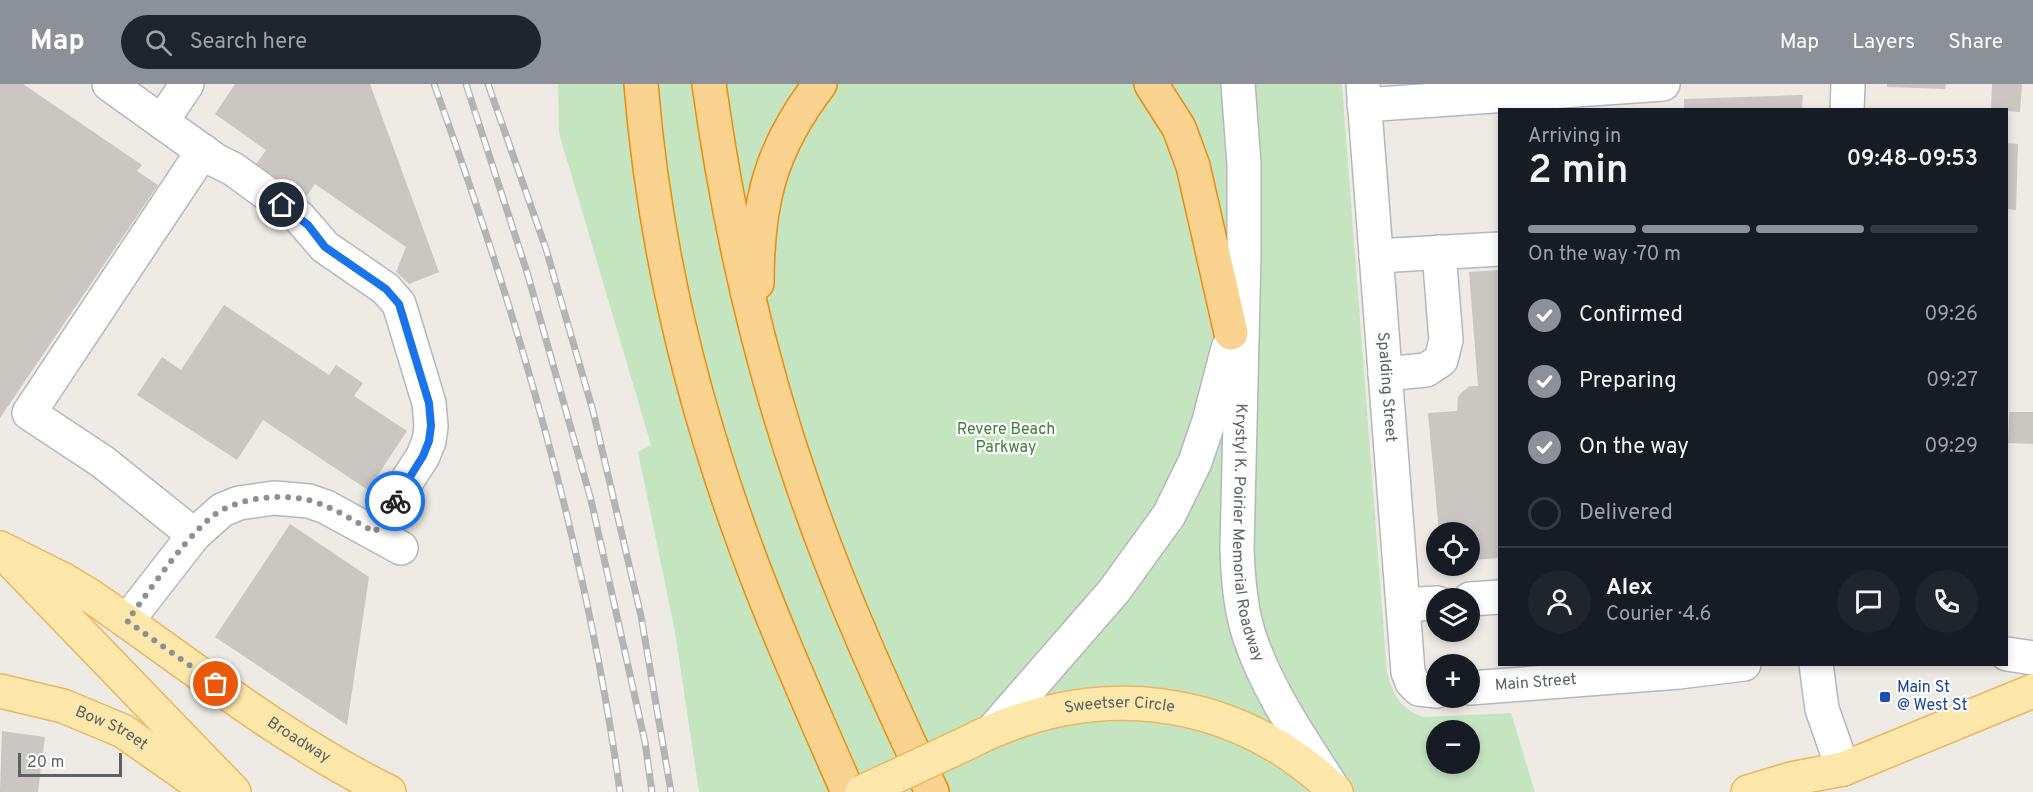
<!DOCTYPE html>
<meta charset="utf-8">
<style>
body{margin:0;font-family:Overpass,sans-serif;background:#20242c;color:#f1f3f6;height:100vh;display:flex;flex-direction:column;font-size:22px;white-space:nowrap}
*{box-sizing:border-box;margin:0}
p{font-size:20px;color:#9ea1a6}
.icon{flex:none;width:33px;height:33px;fill:none;stroke:currentColor;stroke-width:2;stroke-linecap:round;stroke-linejoin:round}
.map{position:relative;flex:1;overflow:hidden}
.panel{position:absolute;left:1498px;top:24px;width:510px;height:558px;display:flex;flex-direction:column;background:#171b24;border-radius:0px;box-shadow:0 3px 9px #0003}
.panel>*{flex:none}
.buttons{position:absolute;left:1426px;top:438px;display:grid;gap:12px}
.buttons a{display:grid;place-items:center;width:54px;height:54px;border-radius:50%;background:#171b24;box-shadow:0 3px 9px #0003;font-size:30px}
.scale{position:absolute;left:18px;bottom:15px;width:104px;box-sizing:border-box;padding-left:6px;border:3px solid #5c6164;border-top:0;font-size:16px;line-height:21px;white-space:nowrap;color:#5c6164;-webkit-text-stroke:4px #fff;paint-order:stroke}
.pin{position:absolute;display:grid;place-items:center;width:51px;height:51px;color:#fff;margin:-26px;border:3px solid #fff;border-radius:50%;box-shadow:0 2px 6px #0007}
.courier{position:absolute;display:grid;place-items:center;width:60px;height:60px;margin:-30px;border:4px solid #1a73e8;border-radius:50%;background:#fff;color:#222;box-shadow:0 2px 8px #0007}
.overview em{font-style:normal;font-weight:600}
.overview div{display:flex;flex-direction:column-reverse}
.overview{display:flex;align-items:center;justify-content:space-between;height:102px;padding:0 30px}
h1{font-size:39px;font-weight:600;line-height:45px}
.bar{display:grid;grid-template-columns:repeat(4,1fr);gap:9px 6px;align-content:center;height:72px;padding:0 30px}
.bar i{height:8px;border-radius:4px;background:#363941}
.bar .on{background:#8c9099}
.bar p{grid-column:span 4}
.line{display:flex;align-items:center;gap:15px;padding:0 30px;border-top:2px solid #363941}
.line div{flex:1}
.round{display:grid;place-items:center;flex:none;width:63px;height:63px;border-radius:32px;background:#20242c}
ol{padding:0 30px;list-style:none}
li{display:flex;align-items:center;gap:18px;height:66px}
li p{margin-inline-start:auto}
li .icon{padding:6px;border-radius:50%;background:#8c9099;color:#fff;stroke-width:4}
li:last-child{color:#9ea1a6}
li i{width:33px;height:33px;border:3px solid #363941;border-radius:50%}
header{display:flex;align-items:center;gap:36px;box-sizing:border-box;height:84px;padding:0 30px;background:#8c9099;color:#fff}
header strong{font-size:28px}
nav{display:flex;gap:33px;margin-inline-start:auto;font-size:21px}
.search{width:420px;height:54px;background:#20242c;display:flex;align-items:center;gap:15px;box-sizing:border-box;padding:0 21px;border-radius:33px;color:#9ea1a6;font-size:22px}
.map>svg:first-child{display:block}
.green{fill:#c5e5c1;fill-rule:evenodd}
.building{fill:#cac6c1}
.lines{fill:none;stroke-linecap:round;stroke-linejoin:round}
.minor-casing{stroke:#b5b7bb;stroke-width:36}
.major-casing{stroke:#edb65e;stroke-width:36}
.highway-casing{stroke:#ec8c07;stroke-width:36}
.minor{stroke:#fff;stroke-width:33}
.major{stroke:#fde7ab;stroke-width:33}
.highway{stroke:#fad390;stroke-width:33}
.rail-casing{stroke:#b3b4b4;stroke-width:7}
.rail{stroke:#fff;stroke-width:4.5;stroke-dasharray:14;stroke-linecap:butt}
.major-bridge-casing{stroke:#edb65e;stroke-width:36;stroke-linecap:butt}
.major-bridge{stroke:#fde7ab;stroke-width:33}
.done{stroke:#8f9191;stroke-width:6;stroke-dasharray:0 10.8}
.route{stroke:#1a73e8;stroke-width:8}
.transit-dot{fill:#1a4fb4;stroke:#fff;stroke-width:2}
.labels{text-anchor:middle;dominant-baseline:central;stroke-width:4.5;stroke-linejoin:round;paint-order:stroke}
.street-label{font-size:16px;fill:#5c6164;stroke:#fff}
.park-label{font-size:16px;fill:#3b8136;stroke:#fff}
.transit-label{font-size:16px;fill:#164399;stroke:#fff;text-anchor:start}
</style>
<header>
<strong>Map</strong>
<div class="search"><svg class="icon" aria-label="search" viewBox="0 0 24 24"><circle cx="10" cy="10" r="6"/><path d="M15 15l6 6"/></svg>Search here</div>
<nav><a>Map</a><a>Layers</a><a>Share</a></nav>
</header>
<div class="map">
<svg width="2033" height="708" viewBox="0 0 2033 708">
<rect width="100%" height="100%" fill="#eeebe4"/>
<path class="green" d="M 558,0 L 1342,0 L 1387,588 C 1393,611 1401,626 1424,633 L 1511,629 L 1535,708 L 699,708 L 675,548 L 638,368 L 651,361 L 559,49 ZM 1437,646 L 1470,646 L 1470,680 L 1437,680 Z"/>
<path class="building" d="M 0,0 L 23,0 L 142,81 L 137,87 L 158,101 L 0,334 Z
M 235,0 L 370,0 L 439,188 L 409,200 L 396,188 L 406,163 L 315,100 L 303,117 L 254,83 L 266,66 L 215,30 Z
M 1887,0 L 1946,0 L 1945,5 L 1887,3 Z
M 1992,0 L 2022,0 L 2020,28 L 1991,26 Z
M 1803,11 L 1802,26 L 1684,26 L 1684,15 Z
M 2007,59 L 2018,60 L 2016,126 L 2007,125 Z
M 1500,186 L 1500,474 L 1470,476 L 1470,448 L 1439,448 L 1428,329 L 1457,327 L 1458,313 L 1461,309 L 1470,302 L 1478,302 L 1469,188 Z
M 224,221 L 329,291 L 336,281 L 363,299 L 354,312 L 407,347 L 368,406 L 263,336 L 237,376 L 137,311 L 162,273 L 181,286 Z
M 2009,328 L 2033,328 L 2033,360 L 2008,359 Z
M 290,440 L 369,493 L 347,641 L 215,553 Z
M 2,647 L 45,653 L 38,708 L 0,708 Z"/>
<g class="lines">
<defs>
<g id="minor">
<path d="M 109,0 L 215,76 L 233,85 L 299,133 L 325,163 L 386,205 L 399,220 L 429,319 L 431,342 L 429,357 L 423,372 L 374,448"/>
<path id="s1" d="M 1238,0 L 1244,80 L 1244,171 L 1237,465 C 1238,493 1240,523 1249,551 C 1266,604 1300,653 1330,700"/>
<path id="s2" d="M 1363,0 L 1408,588 L 1412,598 L 1419,605 L 1437,607"/>
<path d="M 1364,21 L 1663,0"/>
<path d="M 1847,26 L 1848,0"/>
<path d="M 162,37 L 187,0"/>
<path d="M 1376,172 L 1500,165"/>
<path d="M 1385,290 L 1426,286 L 1441,276 L 1446,256 L 1439,168"/>
<path d="M 194,451 L 103,378 L 29,329 L 203,67"/>
<path d="M 1470,515 L 1500,513"/>
<path d="M 1403,521 L 1437,519"/>
<path d="M 127,537 L 194,451 L 222,426 L 239,419 L 274,414 L 309,417 L 326,423 L 401,464"/>
<path d="M 2007,570 L 2033,574"/>
<path d="M 1816,580 L 1822,625 L 1843,685"/>
<path id="s3" d="M 1470,604 L 1679,588 L 1744,580"/>
<path d="M 993,646 L 1114,507 L 1169,431 L 1195,378 L 1209,337 L 1228,264"/>
</g>
<g id="major">
<path id="s4" d="M 0,464 L 62,495 L 92,513 C 189,580 283,656 389,708"/>
<path d="M 14,480 L 234,708"/>
<path id="s5" d="M 0,607 L 63,622 L 123,647 L 210,708"/>
<path id="s6" d="M 967,659 C 1093,594 1232,608 1336,708"/>
<path d="M 1748,708 L 1791,695 L 1843,685 L 2033,607"/>
</g>
<path id="highway" d="M 641,0 C 653,149 687,298 737,439 C 769,530 809,619 848,708
M 709,0 C 728,137 758,272 803,402 C 839,507 885,608 932,708
M 1151,0 L 1179,44 L 1193,82 L 1231,249
M 757,199 C 757,119 770,65 820,0"/>
</defs>
<use href="#minor" class="minor-casing"/>
<use href="#major" class="major-casing"/>
<use href="#highway" class="highway-casing"/>
<use href="#minor" class="minor"/>
<use href="#major" class="major"/>
<use href="#highway" class="highway"/>
<defs>
<path id="rail" d="M 434,0 C 517,228 587,467 620,708
M 466,0 L 527,188 L 591,416 L 645,658 L 652,708
M 488,0 L 546,165 L 593,327 L 641,532 L 671,708"/>
</defs>
<use href="#rail" class="rail-casing"/>
<use href="#rail" class="rail"/>
<defs>
<path id="major-bridge" d="M 862,708 L 967,659"/>
</defs>
<use href="#major-bridge" class="major-bridge-casing"/>
<use href="#major-bridge" class="major-bridge"/>
</g>
<g class="lines">
<path class="done" d="M 216,600 L 127,537 C 149,508 192,442 222,426 C 247,413 282,410 308,416 C 332,422 353,437 375,448 L 395,417"/>
<path class="route" d="M 282,121 L 308,141 L 325,163 L 386,205 L 399,220 L 429,319 L 431,342 L 429,357 L 423,372 L 395,417"/>
</g>
<rect class="transit-dot" x="1879" y="607" width="12" height="12" rx="3"/>
<g class="labels">
<g class="street-label">
<text stroke="none"><textPath href="#s2" startOffset="304">Spalding Street</textPath></text>
<text stroke="none"><textPath href="#s1" startOffset="450">Krystyl K. Poirier Memorial Roadway</textPath></text>
<text stroke="none"><textPath href="#s3" startOffset="66">Main Street</textPath></text>
<text stroke="none"><textPath href="#s6" startOffset="159">Sweetser Circle</textPath></text>
<text stroke="none"><textPath href="#s5" startOffset="118">Bow Street</textPath></text>
<text stroke="none"><textPath href="#s4" startOffset="356">Broadway</textPath></text>
</g>
<g class="park-label">
<text x="1006" y="346">Revere Beach<tspan x="1006" dy="18">Parkway</tspan></text>
</g>
<g class="transit-label">
<text x="1897" y="604">Main St<tspan x="1897" dy="18">@ West St</tspan></text>
</g>
</g>
</svg>
<div class="buttons">
<a><svg class="icon" aria-label="locate" viewBox="0 0 24 24"><circle cx="12" cy="12" r="6"/><path d="M12 2v4M12 18v4M2 12h4M18 12h4"/></svg></a>
<a><svg class="icon" aria-label="layers" viewBox="0 0 24 24"><path d="M12 4l9 5-9 5-9-5zM3 14l9 5 9-5"/></svg></a>
<a>+</a>
<a>−</a>
</div>
<div class="scale">20 m</div>
<div class="pin" style="left:216px;top:600px;background:#ea580c"><svg class="icon" aria-label="bag" viewBox="0 0 24 24"><path d="M5 8h14l-1 12H6zM9 8a3 3 0 0 1 6 0"/></svg></div>
<div class="pin" style="left:282px;top:121px;background:#1f2937"><svg class="icon" aria-label="home" viewBox="0 0 24 24"><path d="M3 11l9-7 9 7M6 9v11h12V9"/></svg></div>
<div class="courier" style="left:395px;top:417px"><svg class="icon" aria-label="bike" viewBox="0 0 24 24"><circle cx="6" cy="16" r="4"/><circle cx="18" cy="16" r="4"/><path d="M6 16l4-8h5l3 8M10 8l3 8H6M13 5h3"/></svg></div>
<section class="panel">
<div class="overview"><div><h1>2 min</h1><p>Arriving in</p></div><em>09:48–09:53</em></div>
<div class="bar"><i class="on"></i><i class="on"></i><i class="on"></i><i></i><p>On the way · 70 m</p></div>
<ol>
<li><svg class="icon" aria-label="check" viewBox="0 0 24 24"><path d="M5 12l5 5 9-10"/></svg>Confirmed<p>09:26</p></li>
<li><svg class="icon" aria-label="check" viewBox="0 0 24 24"><path d="M5 12l5 5 9-10"/></svg>Preparing<p>09:27</p></li>
<li><svg class="icon" aria-label="check" viewBox="0 0 24 24"><path d="M5 12l5 5 9-10"/></svg>On the way<p>09:29</p></li>
<li><i></i>Delivered</li>
</ol>
<div class="line" style="height:108px"><a class="round"><svg class="icon" aria-label="person" viewBox="0 0 24 24"><circle cx="12" cy="8" r="4"/><path d="M4 21q1-7 8-7t8 7"/></svg></a><div><b>Alex</b><p>Courier · 4.6</p></div><a class="round"><svg class="icon" aria-label="chat" viewBox="0 0 24 24"><path d="M4 5h16v11H9l-5 4z"/></svg></a><a class="round"><svg class="icon" aria-label="phone" viewBox="0 0 24 24"><path d="M5 4h4l2 5-3 2q2 4 5 5l2-3 5 2v4C11 20 4 13 5 4z"/></svg></a></div>
</section>
</div>
